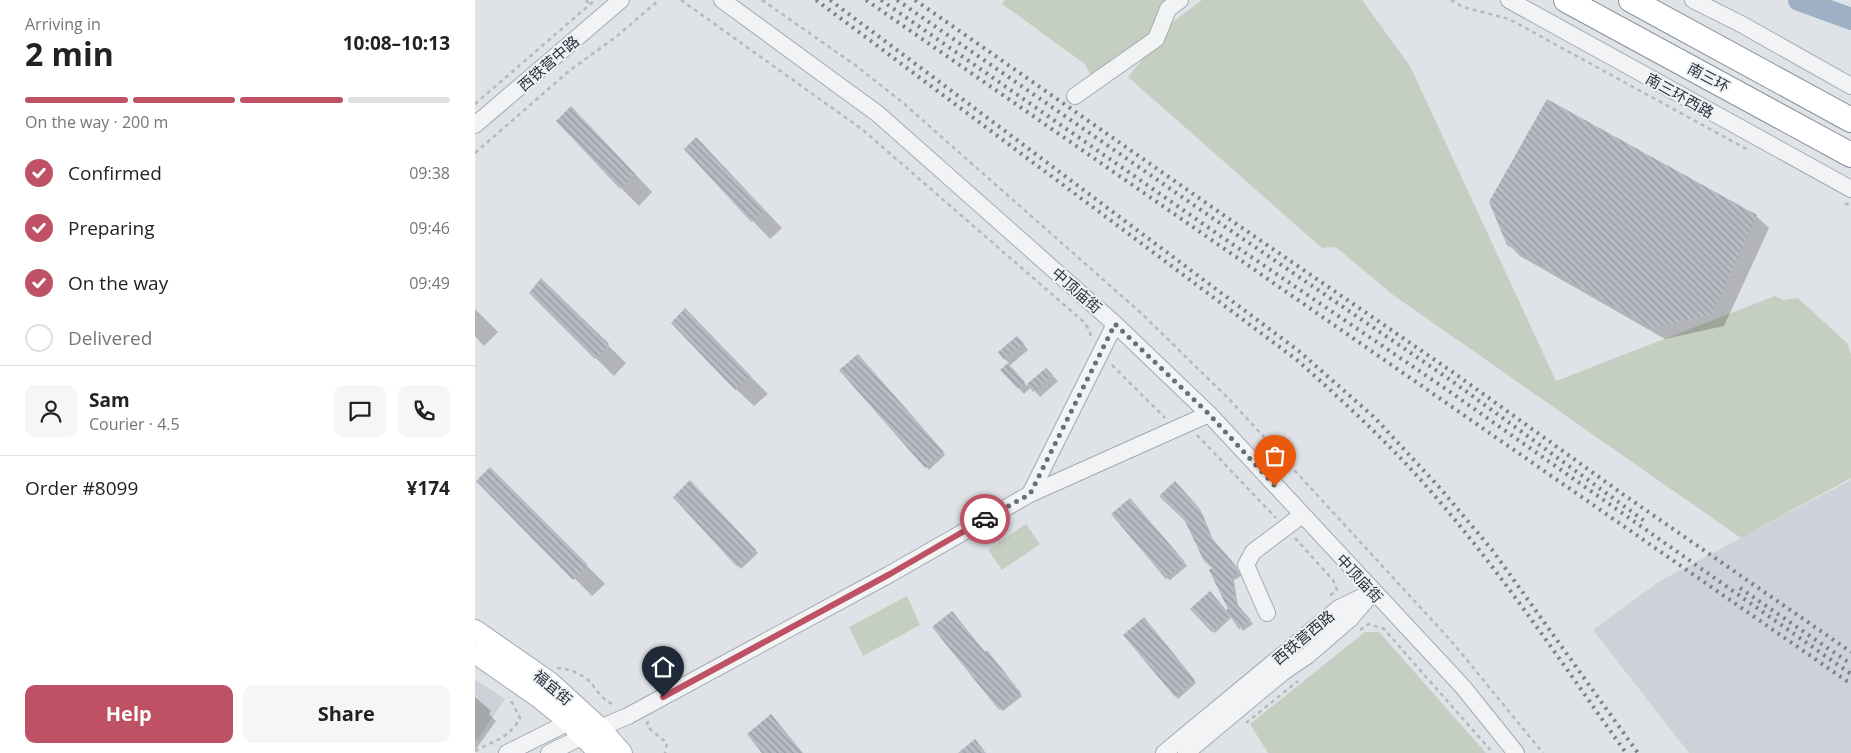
<!DOCTYPE html>
<meta charset="utf-8">
<style>
body{margin:0;font-family:"Open Sans","Noto Sans SC",sans-serif;background:#f6f6f6;color:#222;height:100vh;display:flex;flex-direction:column;font-size:19px;white-space:nowrap}
*{box-sizing:border-box;margin:0}
p{font-size:16px;color:#767676}
.icon{flex:none;width:28px;height:28px;fill:none;stroke:currentColor;stroke-width:2;stroke-linecap:round;stroke-linejoin:round}
.map{position:relative;flex:1;overflow:hidden}
.panel{display:flex;flex-direction:column;background:#fff;width:475px}
.panel>*{flex:none}
.pin{position:absolute;display:grid;place-items:center;width:42px;height:42px;color:#fff;margin:-51px -21px;border-radius:50% 50% 50% 0;rotate:-45deg;box-shadow:0 0 5px #0007}
.pin .icon{rotate:45deg}
.courier{position:absolute;display:grid;place-items:center;width:50px;height:50px;margin:-25px;border:4px solid #be5164;border-radius:50%;background:#fff;color:#222;box-shadow:0 1px 6px #0007}
.headline em{font-style:normal;font-weight:700}
.headline div{display:flex;flex-direction:column-reverse}
.headline{display:flex;align-items:center;justify-content:space-between;height:85px;padding:0 25px}
h1{font-size:32px;font-weight:700;line-height:38px}
.bar{display:grid;grid-template-columns:repeat(4,1fr);gap:8px 5px;align-content:center;height:60px;padding:0 25px}
.bar i{height:6px;border-radius:4px;background:#e0e0e0}
.bar .active{background:#be5164}
.bar p{grid-column:span 4}
.line{display:flex;align-items:center;gap:12px;padding:0 25px;border-top:1px solid #e0e0e0}
.line div{flex:1}
.round{display:grid;place-items:center;flex:none;width:52px;height:52px;border-radius:10px;background:#f6f6f6}
ol{padding:0 25px;list-style:none}
li{display:flex;align-items:center;gap:15px;height:55px}
li p{margin-inline-start:auto}
li .icon{padding:5px;border-radius:50%;background:#be5164;color:#fff;stroke-width:4}
li:last-child{color:#767676}
li i{width:28px;height:28px;border:2px solid #e0e0e0;border-radius:50%}
.cta{display:flex;gap:10px;margin-top:auto;padding:10px 25px}
.cta a{flex:1;height:58px;border-radius:10px;background:#be5164;color:#fff;font-size:20px;font-weight:700;line-height:58px;text-align:center}
.cta a+a{background:#f6f6f6;color:#222}
main{display:flex;flex:1;min-height:0}
.map>svg:first-child{display:block}
.built{fill:#cdd1d8}
.green{fill:#c5cfc1}
.shadow{fill:#0003}
.lines{fill:none;stroke-linecap:round;stroke-linejoin:round}
.river{stroke:#9eb0c3;stroke-width:22}
.building{fill:url(#building-back-hatch)}
.minor-casing{stroke:#a5a9b0;stroke-width:18}
.major-casing{stroke:#a0a7b1;stroke-width:22}
.highway-casing{stroke:#88909b;stroke-width:26}
.path{stroke:#b5b9be;stroke-width:2.5;stroke-dasharray:4 4;stroke-linecap:butt}
.minor{stroke:#f1f3f5;stroke-width:16}
.major{stroke:#fff;stroke-width:20}
.highway{stroke:#fff;stroke-width:24}
.rail{stroke:#7a828e;stroke-width:4;stroke-dasharray:2.5 5;stroke-linecap:butt}
.done{stroke:#696f78;stroke-width:5;stroke-dasharray:0 9}
.route{stroke:#be5164;stroke-width:6}
.labels{text-anchor:middle;dominant-baseline:central;stroke-width:4;stroke-linejoin:round;paint-order:stroke}
.street-label{font-size:15px;fill:#2a313c;stroke:#eef1f4}
</style>
<main>
<section class="panel">
<div class="headline"><div><h1>2 min</h1><p>Arriving in</p></div><em>10:08–10:13</em></div>
<div class="bar"><i class="active"></i><i class="active"></i><i class="active"></i><i></i><p>On the way · 200 m</p></div>
<ol>
<li><svg class="icon" aria-label="check" viewBox="0 0 24 24"><path d="M5 12l5 5 9-10"/></svg>Confirmed<p>09:38</p></li>
<li><svg class="icon" aria-label="check" viewBox="0 0 24 24"><path d="M5 12l5 5 9-10"/></svg>Preparing<p>09:46</p></li>
<li><svg class="icon" aria-label="check" viewBox="0 0 24 24"><path d="M5 12l5 5 9-10"/></svg>On the way<p>09:49</p></li>
<li><i></i>Delivered</li>
</ol>
<div class="line" style="height:90px"><a class="round"><svg class="icon" aria-label="person" viewBox="0 0 24 24"><circle cx="12" cy="8" r="4"/><path d="M4 21q1-7 8-7t8 7"/></svg></a><div><b>Sam</b><p>Courier · 4.5</p></div><a class="round"><svg class="icon" aria-label="chat" viewBox="0 0 24 24"><path d="M4 5h16v11H9l-5 4z"/></svg></a><a class="round"><svg class="icon" aria-label="phone" viewBox="0 0 24 24"><path d="M5 4h4l2 5-3 2q2 4 5 5l2-3 5 2v4C11 20 4 13 5 4z"/></svg></a></div>
<div class="line" style="height:65px"><div>Order #8099</div><b>¥174</b></div>
<div class="cta"><a>Help</a><a>Share</a></div>
</section>
<div class="map">
<svg width="1376" height="753" viewBox="0 0 1376 753">
<defs>
<pattern id="building-back-hatch" width="6" height="6" patternUnits="userSpaceOnUse" patternTransform="scale(1.25)"><rect width="6" height="6" fill="#b7bbc3"/><path d="M-1 5l2 2M0 0l6 6M5-1l2 2" fill="none" stroke="#9599a0"/></pattern>
</defs>
<rect width="100%" height="100%" fill="#dfe2e6"/>
<path class="built" d="M 1376,480 L 1376,753 L 1214,753 L 1118,630 L 1185,581 Z
M 0,679 L 30,699 L 3,739 L 0,740 Z"/>
<path class="green" d="M 530,0 L 696,0 L 676,37 L 617,79 L 610,64 L 527,4 Z
M 727,0 L 887,0 L 935,66 L 1081,381 L 1300,296 L 1308,300 L 1323,298 L 1372,343 L 1376,355 L 1376,478 L 1266,538 L 918,295 L 861,247 L 847,248 L 653,77 L 699,21 Z
M 551,524 L 565,544 L 527,570 L 513,550 Z
M 432,596 L 445,625 L 388,656 L 374,627 Z
M 890,632 L 904,632 L 1011,753 L 793,753 L 775,724 Z"/>
<path class="shadow" d="M 114,125 L 177,192 L 164,206 L 146,188 Z
M 210,149 L 239,157 L 307,228 L 295,239 Z
M 1281,216 L 1294,228 L 1249,326 L 1190,339 L 1045,256 L 1033,244 Z
M 67,280 L 151,363 L 139,376 L 55,293 Z
M 0,309 L 23,332 L 9,346 L 0,336 Z
M 228,328 L 293,394 L 279,406 L 261,389 Z
M 548,343 L 553,350 L 534,366 L 552,386 L 571,369 L 583,381 L 565,397 L 556,387 L 549,394 L 527,370 L 534,363 L 530,359 Z
M 383,356 L 470,455 L 454,470 L 366,370 Z
M 15,468 L 130,584 L 117,596 L 3,481 Z
M 215,481 L 283,553 L 266,569 L 199,497 Z
M 700,482 L 727,513 L 739,542 L 763,570 L 766,576 L 759,580 L 763,607 L 778,624 L 768,631 L 757,617 L 740,633 L 717,609 L 751,611 L 754,609 L 738,568 Z
M 657,502 L 712,566 L 695,580 L 692,578 Z
M 671,621 L 721,683 L 703,699 L 701,696 Z
M 510,654 L 514,655 L 547,696 L 528,711 L 525,709 Z
M 0,697 L 16,711 L 14,714 L 21,721 L 1,749 L 0,748 Z"/>
<g class="lines">
<path class="river" d="M 1324,0 L 1376,19"/>
</g>
<path class="building" d="M 1072,99 L 1282,215 L 1237,314 L 1177,328 L 1032,245 L 1014,202 Z
M 96,106 L 160,174 L 145,189 L 81,121 Z
M 221,137 L 290,210 L 276,222 L 209,149 Z
M 66,278 L 134,344 L 120,359 L 54,293 Z
M 210,308 L 276,376 L 260,390 L 196,323 Z
M 542,336 L 549,343 L 529,360 L 523,352 Z
M 383,354 L 469,452 L 450,468 L 364,370 Z
M 533,363 L 550,382 L 543,389 L 525,370 Z
M 571,368 L 578,375 L 558,392 L 552,384 Z
M 15,467 L 113,565 L 98,580 L 1,481 Z
M 215,480 L 281,550 L 262,567 L 198,497 Z
M 700,481 L 725,509 L 737,538 L 761,566 L 764,573 L 757,577 L 761,603 L 776,620 L 764,629 L 754,615 L 737,632 L 715,609 L 735,591 L 751,610 L 753,609 L 734,570 L 737,568 L 729,561 L 710,521 L 684,496 Z
M 655,498 L 710,562 L 691,579 L 636,514 Z
M 477,611 L 510,652 L 512,650 L 546,693 L 524,710 L 457,627 Z
M 669,617 L 720,680 L 700,697 L 648,635 Z
M 296,714 L 328,753 L 287,753 L 272,734 Z
M 500,739 L 511,753 L 483,753 Z"/>
<g class="lines">
<defs>
<path id="minor" d="M 247,0 L 403,114 L 640,324 L 734,414 L 988,687 L 1041,753
M 1034,0 L 1376,189
M 1218,0 L 1266,24 L 1376,86
M 600,96 L 681,39 L 693,9 L 705,0
M 0,125 L 146,0
M 555,494 L 640,324
M 792,613 L 771,565 L 778,552 L 827,515
M 32,753 L 94,722 L 104,724
M 74,753 C 100,740 126,727 153,716 L 415,574 L 555,494 L 734,414
M 689,753 L 864,608 L 897,592
M 711,753 L 807,673 L 832,656 L 875,619 L 893,598"/>
<path id="major" d="M 0,630 L 76,683 L 124,727 L 147,753
M 0,653 L 63,697 L 94,722 L 124,753"/>
<path id="highway" d="M 1091,0 L 1376,155
M 1156,0 L 1376,120"/>
</defs>
<use href="#minor" class="minor-casing"/>
<use href="#major" class="major-casing"/>
<use href="#highway" class="highway-casing"/>
<path class="path" d="M 111,0 L 115,5
M 206,0 L 388,130 L 610,323 L 615,332 L 616,340
M 287,0 L 380,65 L 427,102 L 666,313 L 755,400 L 866,521 L 978,643 L 1068,753
M 976,0 L 988,7 L 1034,19 L 1275,151
M 0,104 L 120,0
M 0,153 L 94,71 L 142,36 L 184,0
M 1370,203 L 1376,206
M 637,365 L 690,418
M 722,435 L 801,518
M 820,538 L 858,580 L 862,590 L 854,596
M 885,630 L 894,624 L 909,629 L 1018,753
M 82,668 C 92,668 104,673 112,679 C 122,688 127,702 141,705
M 173,721 L 172,725 L 176,730 L 192,743 L 190,753
M 771,723 L 823,681
M 0,751 C 17,742 36,737 45,718 L 34,697"/>
<use href="#minor" class="minor"/>
<use href="#major" class="major"/>
<use href="#highway" class="highway"/>
<path class="rail" d="M 341,0 L 822,360 C 870,403 917,446 959,495 C 1029,576 1089,666 1151,753
M 355,0 L 825,352 L 899,417 L 965,488 L 1018,551 L 1163,753
M 391,0 L 1376,684
M 406,0 L 747,237 L 968,387 L 1376,674
M 422,0 L 752,228 L 974,379 L 1171,522
M 440,0 L 757,221 L 979,373 L 1149,495 L 1376,652
M 1265,588 L 1376,664"/>
</g>
<g class="lines">
<path class="done" d="M 510,519 L 555,494 L 640,324 L 734,414 L 800,486"/>
<path class="route" d="M 188,697 L 415,574 L 510,519"/>
</g>
<g class="labels">
<g class="street-label">
<text transform="translate(73 63) rotate(-41)">西铁营中路</text>
<text transform="translate(1234 77) rotate(28)">南三环</text>
<text transform="translate(1205 95) rotate(29)">南三环西路</text>
<text transform="translate(602 290) rotate(41)">中顶庙街</text>
<text transform="translate(885 578) rotate(47)">中顶庙街</text>
<text transform="translate(828 637) rotate(-40)">西铁营西路</text>
<text transform="translate(78 687) rotate(40)">福宜街</text>
</g>
</g>
</svg>
<div class="pin" style="left:800px;top:486px;background:#ea580c"><svg class="icon" aria-label="bag" viewBox="0 0 24 24"><path d="M5 8h14l-1 12H6zM9 8a3 3 0 0 1 6 0"/></svg></div>
<div class="pin" style="left:188px;top:697px;background:#1f2937"><svg class="icon" aria-label="home" viewBox="0 0 24 24"><path d="M3 11l9-7 9 7M6 9v11h12V9"/></svg></div>
<div class="courier" style="left:510px;top:519px"><svg class="icon" aria-label="car" viewBox="0 0 24 24"><path d="M5 17H2v-5l4-1 3-4h7l3 4 3 1v5h-3M9 17h6M6 11h13"/><circle cx="7" cy="17" r="2"/><circle cx="17" cy="17" r="2"/></svg></div>
</div>
</main>
